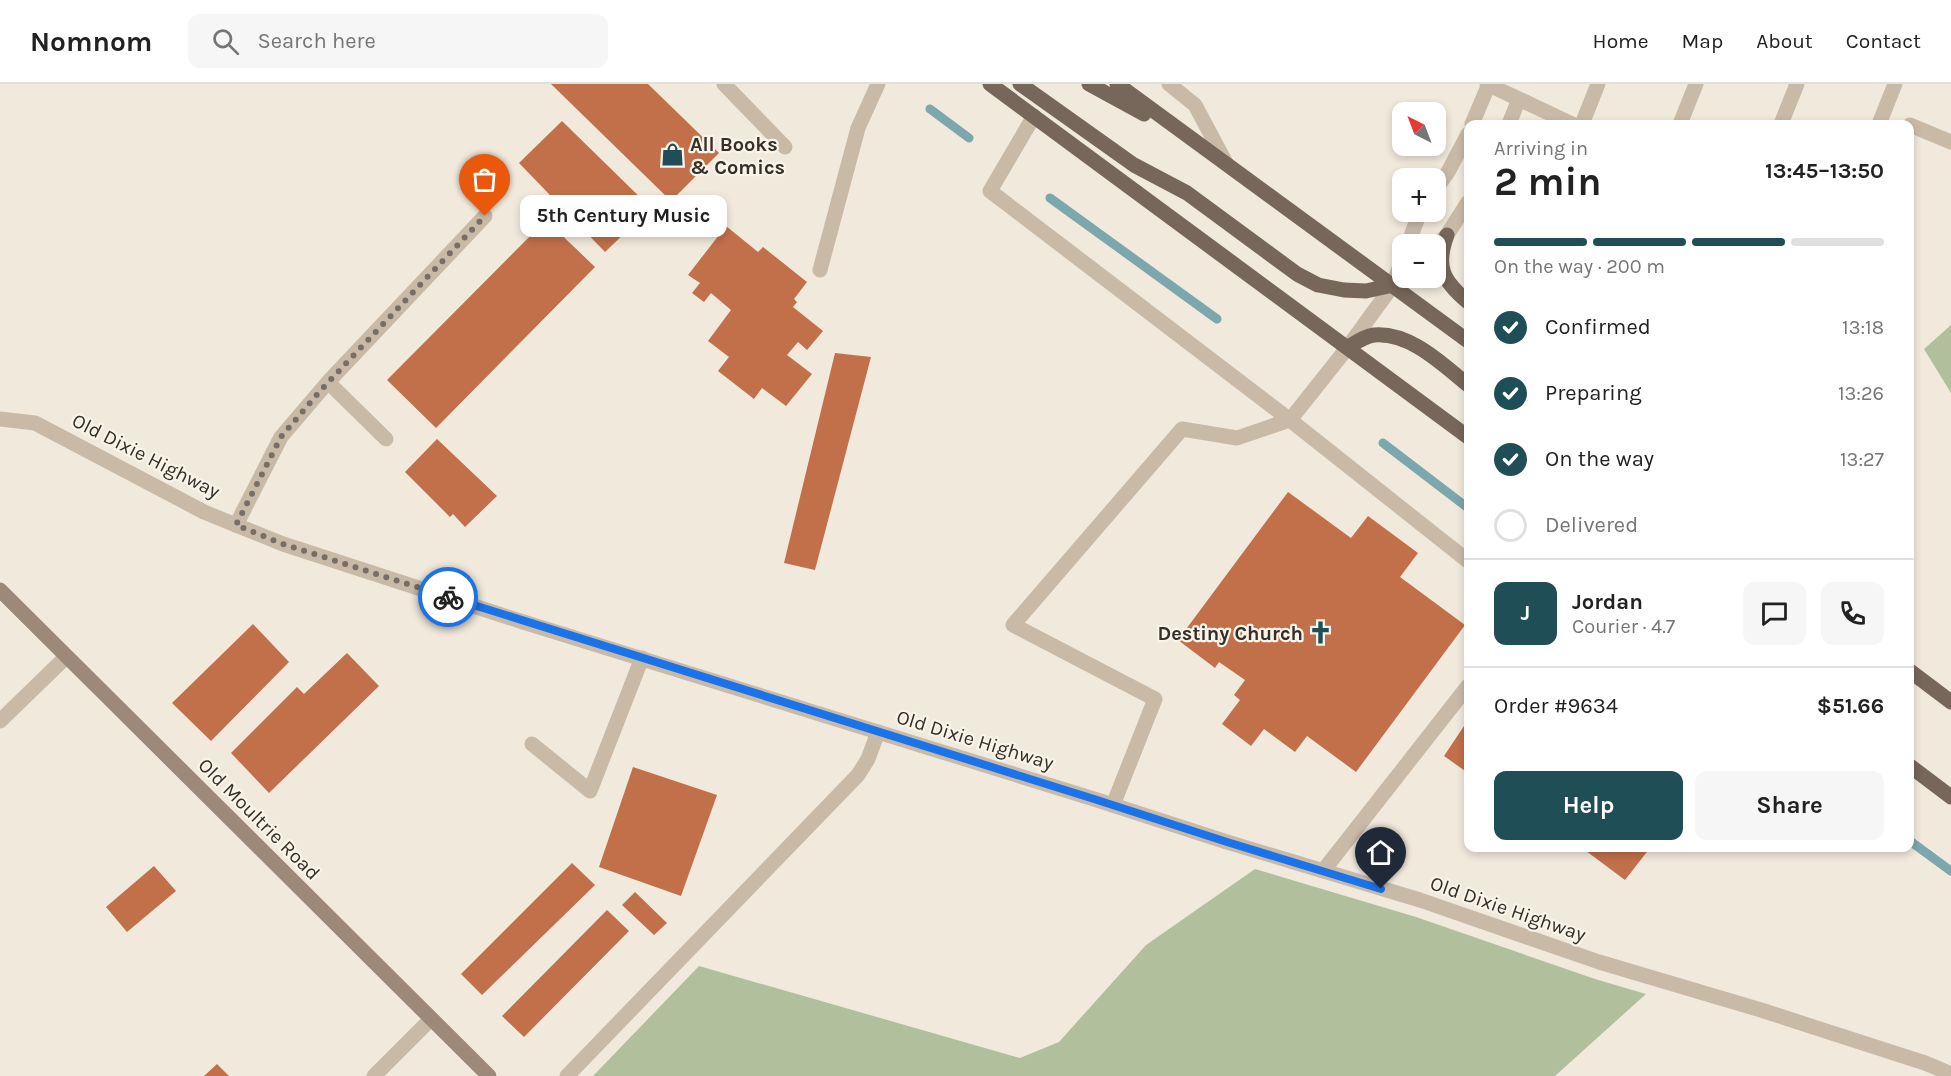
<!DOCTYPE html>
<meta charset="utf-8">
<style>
body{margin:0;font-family:Karla,sans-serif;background:#f6f6f6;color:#222;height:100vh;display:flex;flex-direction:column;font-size:22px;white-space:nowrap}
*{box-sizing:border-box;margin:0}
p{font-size:20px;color:#767676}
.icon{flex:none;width:33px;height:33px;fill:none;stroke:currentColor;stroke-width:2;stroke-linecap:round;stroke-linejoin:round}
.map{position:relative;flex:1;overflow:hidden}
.panel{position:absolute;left:1464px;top:36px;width:450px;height:732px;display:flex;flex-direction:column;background:#fff;border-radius:12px;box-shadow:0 3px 9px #0003}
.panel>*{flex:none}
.needle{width:39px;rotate:318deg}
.tools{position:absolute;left:1392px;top:18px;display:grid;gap:12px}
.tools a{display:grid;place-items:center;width:54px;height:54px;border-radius:12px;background:#fff;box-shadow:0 3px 9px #0003;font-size:30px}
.pin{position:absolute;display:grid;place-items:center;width:51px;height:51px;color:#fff;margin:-62px -26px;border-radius:50% 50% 50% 0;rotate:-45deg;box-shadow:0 0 6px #0007}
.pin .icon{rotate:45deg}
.courier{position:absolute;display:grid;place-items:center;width:60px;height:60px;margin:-30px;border:4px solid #1a73e8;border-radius:50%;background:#fff;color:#222;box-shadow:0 2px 8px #0007}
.bubble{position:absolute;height:42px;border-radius:12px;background:#fff;box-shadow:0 3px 9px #0003;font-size:20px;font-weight:700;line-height:42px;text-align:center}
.summary em{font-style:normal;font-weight:700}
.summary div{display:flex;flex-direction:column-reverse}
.summary{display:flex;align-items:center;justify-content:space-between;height:102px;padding:0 30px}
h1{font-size:39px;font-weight:700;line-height:45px}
.bar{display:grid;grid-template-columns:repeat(4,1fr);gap:9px 6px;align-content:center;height:72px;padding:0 30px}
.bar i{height:8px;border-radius:4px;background:#e0e0e0}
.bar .active{background:#1f4e56}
.bar p{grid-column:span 4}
.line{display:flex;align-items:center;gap:15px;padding:0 30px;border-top:2px solid #e0e0e0}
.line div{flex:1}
.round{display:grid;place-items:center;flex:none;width:63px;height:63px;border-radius:12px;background:#f6f6f6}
ol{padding:0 30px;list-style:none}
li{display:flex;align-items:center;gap:18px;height:66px}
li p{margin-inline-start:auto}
li .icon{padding:6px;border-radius:50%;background:#1f4e56;color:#fff;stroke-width:4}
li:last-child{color:#767676}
li i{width:33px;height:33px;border:3px solid #e0e0e0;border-radius:50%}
.primary-button{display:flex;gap:12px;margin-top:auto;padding:12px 30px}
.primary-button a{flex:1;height:69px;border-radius:12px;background:#1f4e56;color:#fff;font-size:24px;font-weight:700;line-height:69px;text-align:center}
.primary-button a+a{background:#f6f6f6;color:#222}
header{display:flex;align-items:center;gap:36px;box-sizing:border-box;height:84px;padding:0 30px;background:#fff;border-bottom:2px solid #e0e0e0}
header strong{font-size:28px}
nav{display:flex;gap:33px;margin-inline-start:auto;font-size:21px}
.search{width:420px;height:54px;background:#f6f6f6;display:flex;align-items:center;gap:15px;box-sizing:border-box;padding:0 21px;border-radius:12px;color:#767676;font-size:22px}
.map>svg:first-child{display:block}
.green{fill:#b1c09c}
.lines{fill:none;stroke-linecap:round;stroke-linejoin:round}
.stream{stroke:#7ca7ad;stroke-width:9}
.building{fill:#c1704a}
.service{stroke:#c9baa8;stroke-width:15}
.minor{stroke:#c9baa8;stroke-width:15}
.tertiary{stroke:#c9baa8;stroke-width:15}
.secondary{stroke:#9c897a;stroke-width:15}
.primary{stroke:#77665a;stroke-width:15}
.done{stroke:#776f67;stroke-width:6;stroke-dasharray:0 10.8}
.route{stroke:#1a73e8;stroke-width:8}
.labels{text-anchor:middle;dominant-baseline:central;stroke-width:4.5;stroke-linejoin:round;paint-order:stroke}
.poi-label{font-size:20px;font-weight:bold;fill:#362e28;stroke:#f9f3e8;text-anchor:start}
.street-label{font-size:20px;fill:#362e28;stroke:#f9f3e8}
</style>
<header>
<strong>Nomnom</strong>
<div class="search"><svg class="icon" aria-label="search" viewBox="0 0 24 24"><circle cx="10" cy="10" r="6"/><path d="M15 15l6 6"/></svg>Search here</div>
<nav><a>Home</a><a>Map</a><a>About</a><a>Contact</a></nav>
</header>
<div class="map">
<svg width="1951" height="992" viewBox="0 0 1951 992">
<rect width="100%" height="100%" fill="#f1e9dc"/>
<path class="green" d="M 1951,241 L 1951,309 L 1924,265 Z
M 1255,785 L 1416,833 L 1595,895 L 1646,910 L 1555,992 L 593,992 L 699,882 L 1020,974 L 1059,958 L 1146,861 Z"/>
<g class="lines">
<path class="stream" d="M 930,25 L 969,54
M 1050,114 L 1217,235
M 1383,359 L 1468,424
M 1910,757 L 1951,787"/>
</g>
<path class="building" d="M 551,0 L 648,0 L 719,69 L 671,117 Z
M 562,37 L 651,124 L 605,168 L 519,79 Z
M 546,136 L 595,183 L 436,344 L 387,296 Z
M 726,142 L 758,168 L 763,163 L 807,198 L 794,215 L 797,218 L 793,223 L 823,247 L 807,266 L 798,258 L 787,271 L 812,290 L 786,322 L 762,304 L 754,315 L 718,287 L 729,273 L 708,257 L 731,226 L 711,209 L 704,218 L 692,209 L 700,199 L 688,191 Z
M 835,269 L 871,273 L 815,486 L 784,479 Z
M 437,355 L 497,412 L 465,443 L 453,430 L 450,433 L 405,388 Z
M 1288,408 L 1351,454 L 1368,432 L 1418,469 L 1400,493 L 1465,541 L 1356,688 L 1307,652 L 1295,668 L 1264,645 L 1251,662 L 1222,640 L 1240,616 L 1234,611 L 1245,596 L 1219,578 L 1215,584 L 1178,556 Z
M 253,540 L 289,578 L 211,657 L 172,619 Z
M 347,569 L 379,602 L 269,709 L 231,669 L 297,603 L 304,610 Z
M 1468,636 L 1468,689 L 1444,672 Z
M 633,683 L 717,711 L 681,812 L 599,783 Z
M 1582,764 L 1650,764 L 1625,796 Z
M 572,779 L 595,801 L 482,911 L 461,890 Z
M 154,782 L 176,807 L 127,848 L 106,823 Z
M 635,808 L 667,839 L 654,851 L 622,821 Z
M 607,826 L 629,847 L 524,953 L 502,932 Z
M 217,980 L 229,992 L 204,992 Z"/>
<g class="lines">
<path class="service" d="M 724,0 L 785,63
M 1169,0 L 1195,21 L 1226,79
M 1487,0 L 1572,40
M 1034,32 L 990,107 L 1290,336
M 1472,40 L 1489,0
M 1509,40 L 1519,15
M 1582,40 L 1598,0
M 1680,40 L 1696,0
M 1781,40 L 1797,0
M 1879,40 L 1895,0
M 1910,41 L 1951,58
M 1436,105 L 1448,88 L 1468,50
M 1408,160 L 1420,128
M 1436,161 L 1447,151 L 1468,118
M 820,186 L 858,44 L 878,0
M 1393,201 L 1402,176
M 1348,263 L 1290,336 L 1468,477
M 328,298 L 386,355
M 236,441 L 281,353 L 328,298 L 485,132
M 532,660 L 590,707 L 642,574
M 1113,721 L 1155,615 L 1013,541 L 1182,345 L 1237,354 L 1290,336
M 1323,787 L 1468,602"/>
<path class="minor" d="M 1348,263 L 1393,201
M 0,637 L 66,573
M 374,992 L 431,935
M 567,992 L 858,691 L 868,675 L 878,648"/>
<path class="tertiary" d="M 0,335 L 35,339 L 204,428 L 283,460 L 520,537 L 1094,715 L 1227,758 L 1420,816 L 1599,878 L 1761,926 L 1925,979 L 1951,990"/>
<path class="secondary" d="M 0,506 L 489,992"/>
<path class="primary" d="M 990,0 L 1468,353
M 1020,0 L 1134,81 L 1187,109 L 1297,190 L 1318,201 L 1344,206 L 1366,207 L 1393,201
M 1089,0 L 1144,30
M 1117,0 L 1468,257
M 1447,151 C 1435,183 1443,197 1468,218
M 1348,263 C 1355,259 1365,252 1374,251 C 1410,248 1442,280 1468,301
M 1910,587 L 1951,618
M 1910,682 L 1951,713"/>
</g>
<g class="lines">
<path class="done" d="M 448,513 L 283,460 L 236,441 L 281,353 L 320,307 L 485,132"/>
<path class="route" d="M 448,513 L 1094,715 L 1227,758 L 1381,805"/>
</g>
<defs>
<symbol id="shop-bare" viewBox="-9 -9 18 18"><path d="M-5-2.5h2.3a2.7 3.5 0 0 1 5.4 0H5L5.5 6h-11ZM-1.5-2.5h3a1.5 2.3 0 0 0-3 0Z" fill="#1f4e56" stroke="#f9f3e8" stroke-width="2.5" paint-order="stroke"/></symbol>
<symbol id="church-bare" viewBox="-9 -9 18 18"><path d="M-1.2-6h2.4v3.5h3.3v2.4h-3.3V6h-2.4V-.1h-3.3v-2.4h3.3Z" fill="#1f4e56" stroke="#f9f3e8" stroke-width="2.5" paint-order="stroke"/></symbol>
</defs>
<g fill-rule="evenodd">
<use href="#shop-bare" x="656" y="54" width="33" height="33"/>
<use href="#church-bare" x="1304" y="532" width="33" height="33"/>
</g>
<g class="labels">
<g class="poi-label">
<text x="690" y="60">All Books<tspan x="690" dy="23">&amp; Comics</tspan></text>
<text x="1303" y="549" text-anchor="end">Destiny Church</text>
</g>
<g class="street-label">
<text transform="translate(146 372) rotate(27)">Old Dixie Highway</text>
<text transform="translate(975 656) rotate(17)">Old Dixie Highway</text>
<text transform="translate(259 735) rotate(45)">Old Moultrie Road</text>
<text transform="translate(1508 825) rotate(19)">Old Dixie Highway</text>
</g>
</g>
</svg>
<div class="tools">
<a><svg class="needle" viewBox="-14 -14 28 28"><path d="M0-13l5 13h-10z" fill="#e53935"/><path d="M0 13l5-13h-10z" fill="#767676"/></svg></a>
<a>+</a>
<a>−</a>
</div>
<div class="pin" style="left:485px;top:132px;background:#ea580c"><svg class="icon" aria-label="bag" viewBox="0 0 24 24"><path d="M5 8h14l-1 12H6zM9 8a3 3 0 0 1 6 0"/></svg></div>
<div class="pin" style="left:1381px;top:805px;background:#1f2937"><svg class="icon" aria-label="home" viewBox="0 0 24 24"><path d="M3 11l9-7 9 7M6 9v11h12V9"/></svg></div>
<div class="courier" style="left:448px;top:513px"><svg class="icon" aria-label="bike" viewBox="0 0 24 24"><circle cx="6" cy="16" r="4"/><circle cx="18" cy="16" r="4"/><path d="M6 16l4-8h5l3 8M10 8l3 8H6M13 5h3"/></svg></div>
<div class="bubble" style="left:520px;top:111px;width:207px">5th Century Music</div>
<section class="panel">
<div class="summary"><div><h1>2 min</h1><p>Arriving in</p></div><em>13:45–13:50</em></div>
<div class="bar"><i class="active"></i><i class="active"></i><i class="active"></i><i></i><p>On the way · 200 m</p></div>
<ol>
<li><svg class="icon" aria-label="check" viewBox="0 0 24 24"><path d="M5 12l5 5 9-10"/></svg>Confirmed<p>13:18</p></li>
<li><svg class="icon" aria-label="check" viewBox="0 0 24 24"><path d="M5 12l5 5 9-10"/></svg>Preparing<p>13:26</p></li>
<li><svg class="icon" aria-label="check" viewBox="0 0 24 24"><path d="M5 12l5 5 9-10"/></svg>On the way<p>13:27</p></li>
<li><i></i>Delivered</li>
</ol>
<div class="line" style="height:108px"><b class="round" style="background:#1f4e56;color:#fff">J</b><div><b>Jordan</b><p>Courier · 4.7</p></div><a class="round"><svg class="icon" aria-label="chat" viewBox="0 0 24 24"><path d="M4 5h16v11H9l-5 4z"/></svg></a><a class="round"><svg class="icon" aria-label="phone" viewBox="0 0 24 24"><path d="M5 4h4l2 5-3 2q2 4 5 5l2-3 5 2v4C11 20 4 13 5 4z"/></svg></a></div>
<div class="line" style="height:78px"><div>Order #9634</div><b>$51.66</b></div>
<div class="primary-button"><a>Help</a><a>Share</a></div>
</section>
</div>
